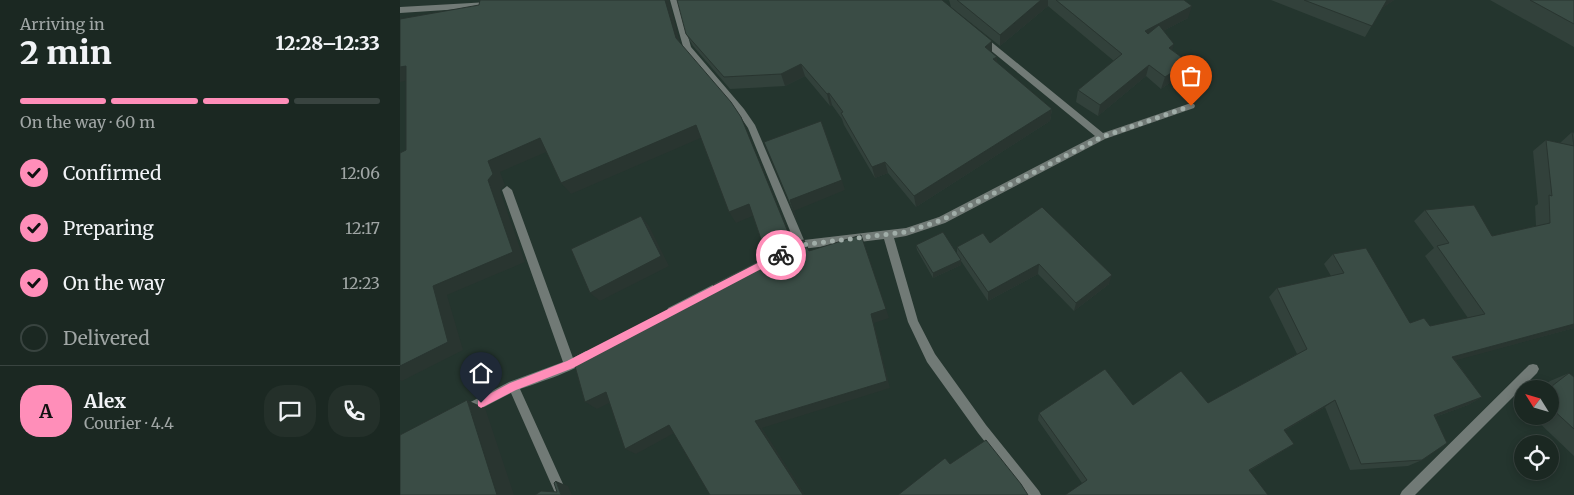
<!DOCTYPE html>
<meta charset="utf-8">
<style>
body{margin:0;font-family:Merriweather,serif;background:#24302a;color:#f1f3f6;height:100vh;display:flex;flex-direction:column;font-size:19px;white-space:nowrap}
*{box-sizing:border-box;margin:0}
p{font-size:16px;color:#a0a6a5}
.icon{flex:none;width:28px;height:28px;fill:none;stroke:currentColor;stroke-width:2;stroke-linecap:round;stroke-linejoin:round}
.map{position:relative;flex:1;overflow:hidden}
.panel{display:flex;flex-direction:column;background:#1b2822;width:400px}
.panel>*{flex:none}
.needle{width:32px;rotate:307deg}
.fabs{position:absolute;left:1114px;top:380px;display:grid;gap:10px}
.fabs a{display:grid;place-items:center;width:45px;height:45px;border-radius:50%;background:#1b2822;box-shadow:0 2px 8px #0003,0 0 0 1px #394440;font-size:25px}
.pin{position:absolute;display:grid;place-items:center;width:42px;height:42px;color:#fff;margin:-51px -21px;border-radius:50% 50% 50% 0;rotate:-45deg;box-shadow:0 0 5px #0007}
.pin .icon{rotate:45deg}
.courier{position:absolute;display:grid;place-items:center;width:50px;height:50px;margin:-25px;border:4px solid #ff8eb9;border-radius:50%;background:#fff;color:#222;box-shadow:0 1px 6px #0007}
.overview em{font-style:normal;font-weight:800}
.overview div{display:flex;flex-direction:column-reverse}
.overview{display:flex;align-items:center;justify-content:space-between;height:85px;padding:0 20px}
h1{font-size:32px;font-weight:800;line-height:38px}
.bar{display:grid;grid-template-columns:repeat(4,1fr);gap:8px 5px;align-content:center;height:60px;padding:0 20px}
.bar i{height:6px;border-radius:4px;background:#394440}
.bar .on{background:#ff8eb9}
.bar p{grid-column:span 4}
.line{display:flex;align-items:center;gap:12px;padding:0 20px;border-top:1px solid #394440}
.line div{flex:1}
.round{display:grid;place-items:center;flex:none;width:52px;height:52px;border-radius:20px;background:#24302a}
ol{padding:0 20px;list-style:none}
li{display:flex;align-items:center;gap:15px;height:55px}
li p{margin-inline-start:auto}
li .icon{padding:5px;border-radius:50%;background:#ff8eb9;color:#111;stroke-width:4}
li:last-child{color:#a0a6a5}
li i{width:28px;height:28px;border:2px solid #394440;border-radius:50%}
main{display:flex;flex:1;min-height:0}
.map>svg:first-child{display:block}
.lines{fill:none;stroke-linecap:round;stroke-linejoin:round}
.street{fill:#717a76;fill-rule:evenodd}
.wall{fill:#32413b}
.shaded-wall{fill:#293530}
.building{fill:#3a4c45;stroke:#293530}
.route{fill:#ff8eb9}
.done{stroke:#a0ada8;stroke-width:5;stroke-dasharray:0 9}
</style>
<main>
<section class="panel">
<div class="overview"><div><h1>2 min</h1><p>Arriving in</p></div><em>12:28–12:33</em></div>
<div class="bar"><i class="on"></i><i class="on"></i><i class="on"></i><i></i><p>On the way · 60 m</p></div>
<ol>
<li><svg class="icon" aria-label="check" viewBox="0 0 24 24"><path d="M5 12l5 5 9-10"/></svg>Confirmed<p>12:06</p></li>
<li><svg class="icon" aria-label="check" viewBox="0 0 24 24"><path d="M5 12l5 5 9-10"/></svg>Preparing<p>12:17</p></li>
<li><svg class="icon" aria-label="check" viewBox="0 0 24 24"><path d="M5 12l5 5 9-10"/></svg>On the way<p>12:23</p></li>
<li><i></i>Delivered</li>
</ol>
<div class="line" style="height:90px"><b class="round" style="background:#ff8eb9;color:#111">A</b><div><b>Alex</b><p>Courier · 4.4</p></div><a class="round"><svg class="icon" aria-label="chat" viewBox="0 0 24 24"><path d="M4 5h16v11H9l-5 4z"/></svg></a><a class="round"><svg class="icon" aria-label="phone" viewBox="0 0 24 24"><path d="M5 4h4l2 5-3 2q2 4 5 5l2-3 5 2v4C11 20 4 13 5 4z"/></svg></a></div>
</section>
<div class="map">
<svg width="1174" height="495" viewBox="0 0 1174 495">
<rect width="100%" height="100%" fill="#24352e"/>
<g class="lines">
<path class="street" d="M 270,0 L 278,0 L 291,47 L 344,109 L 355,125 L 404,240 L 506,228 L 539,217 L 695,136 L 578,40 L 578,36 L 584,36 L 703,133 L 788,104 L 794,104 L 795,106 L 794,108 L 705,139 L 545,223 L 506,236 L 494,238 L 518,321 L 535,354 L 586,425 L 639,491 L 641,495 L 627,495 L 578,433 L 527,362 L 508,322 L 484,239 L 402,249 L 394,252 L 390,251 L 389,248 L 390,245 L 395,243 L 348,128 L 338,113 L 284,50 Z
M 89,2 L 93,5 L 92,7 L 0,13 L 0,7 Z
M 107,186 L 112,190 L 173,358 L 186,351 L 190,352 L 191,356 C 186,368 134,384 120,389 L 168,495 L 156,495 L 111,393 L 65,417 L 61,415 L 59,411 L 61,407 L 109,382 L 163,362 L 102,190 Z
M 326,278 L 330,280 L 331,283 L 330,286 L 276,314 L 272,316 L 268,314 L 267,311 L 268,308 Z
M 1133,364 L 1137,365 L 1139,369 L 1137,373 L 1015,495 L 1000,495 L 1002,491 L 1129,365 Z"/>
</g>
<path class="wall" d="M 549,0 L 784,0 L 788,18 L 763,31 L 772,50 L 788,62 L 784,73 L 761,89 L 746,76 L 698,116 L 676,102 L 678,90 L 714,61 L 648,6 L 600,46 L 551,7 Z
M 871,0 L 994,0 L 982,8 L 965,37 Z
M 1090,0 L 1174,0 L 1174,47 Z
M 286,34 L 592,41 L 592,52 L 597,63 L 652,109 L 650,121 L 516,207 L 488,173 L 475,178 L 444,125 L 442,119 L 432,105 L 430,106 L 405,76 L 385,86 L 330,89 L 293,46 Z
M 1172,132 L 1174,133 L 1174,328 L 1055,360 L 1082,397 L 1068,405 L 1035,417 L 1022,460 L 1008,466 L 950,470 L 925,407 L 884,431 L 894,444 L 849,471 L 682,483 L 638,420 L 639,413 L 733,405 L 808,403 L 897,354 L 869,297 L 877,288 L 931,276 L 924,264 L 933,254 L 1010,323 L 1030,326 L 1068,318 L 1025,256 L 1034,248 L 1014,221 L 1025,210 L 1092,236 L 1136,226 L 1135,206 L 1138,204 L 1133,151 L 1146,140 L 1160,143 Z
M 590,243 L 709,284 L 674,311 L 638,274 L 588,301 L 561,261 L 561,265 L 533,278 L 517,250 L 516,245 L 557,254 L 557,247 Z
M 1169,373 L 1174,377 L 1174,456 L 1132,416 L 1150,416 L 1150,389 L 1140,389 L 1150,381 Z"/>
<path class="shaded-wall" d="M 265,0 L 269,0 L 282,50 L 276,38 Z
M 641,0 L 648,0 L 648,6 L 600,46 L 600,35 Z
M 986,0 L 994,0 L 981,9 Z
M 792,6 L 788,18 L 742,42 L 745,31 Z
M 592,41 L 592,54 L 585,47 Z
M 774,44 L 771,55 L 769,48 Z
M 597,57 L 597,69 L 593,59 Z
M 788,62 L 784,73 L 761,89 L 765,77 Z
M 401,64 L 405,76 L 385,86 L 381,74 Z
M 749,65 L 746,76 L 698,116 L 700,105 Z
M 6,66 L 18,78 L 0,82 L 0,67 Z
M 429,93 L 432,105 L 430,106 L 427,94 Z
M 652,109 L 650,121 L 516,207 L 514,196 Z
M 341,117 L 393,242 L 368,255 L 363,245 Z
M 296,125 L 303,137 L 171,194 L 161,183 Z
M 140,138 L 151,150 L 100,172 L 105,185 L 100,191 L 125,262 L 47,295 L 63,350 L 2,381 L 0,380 L 0,366 L 33,286 L 88,180 L 88,161 Z
M 485,162 L 488,173 L 475,178 L 472,167 Z
M 442,180 L 445,190 L 394,211 L 401,228 L 390,200 Z
M 349,204 L 355,215 L 336,223 L 329,212 Z
M 241,216 L 249,226 L 269,266 L 200,301 L 190,293 Z
M 561,260 L 561,265 L 533,278 L 533,273 Z
M 639,264 L 638,274 L 588,301 L 588,292 Z
M 712,275 L 709,284 L 674,311 L 676,303 Z
M 486,309 L 489,318 L 474,323 L 490,388 L 362,428 L 405,495 L 403,495 L 355,421 L 471,314 Z
M 1174,324 L 1174,328 L 1039,365 L 1052,357 Z
M 206,392 L 217,399 L 197,409 L 185,402 Z
M 1082,397 L 1068,405 L 1021,422 L 1034,415 Z
M 67,400 L 85,408 L 114,495 L 97,495 Z
M 935,400 L 925,407 L 875,436 L 884,430 Z
M 269,425 L 278,431 L 236,454 L 225,449 Z
M 156,481 L 168,486 L 172,495 L 161,495 Z"/>
<path class="building" d="M 80,0 L 265,0 L 276,38 L 331,102 L 341,117 L 388,232 L 363,245 L 349,204 L 329,212 L 296,125 L 161,183 L 140,138 L 88,161 L 93,174 L 88,180 L 113,252 L 33,286 L 48,342 L 0,366 L 0,153 L 6,150 L 6,66 L 0,67 L 0,19 L 79,5 Z
M 277,0 L 542,0 L 592,41 L 585,47 L 597,57 L 593,59 L 652,109 L 514,196 L 485,162 L 472,167 L 441,113 L 443,112 L 429,93 L 427,94 L 401,64 L 381,74 L 324,77 L 286,34 Z
M 557,0 L 641,0 L 600,35 Z
M 656,0 L 784,0 L 792,6 L 745,31 L 748,34 L 759,25 L 774,44 L 769,48 L 788,62 L 765,77 L 749,65 L 700,105 L 678,90 L 722,54 Z
M 904,0 L 987,0 L 972,26 Z
M 1130,0 L 1174,0 L 1174,24 Z
M 421,121 L 442,180 L 390,200 L 396,218 L 364,142 Z
M 1172,132 L 1174,133 L 1174,324 L 1052,357 L 1082,397 L 1034,415 L 1047,443 L 1022,460 L 961,464 L 935,400 L 884,430 L 894,444 L 849,470 L 868,495 L 665,495 L 687,480 L 639,413 L 705,369 L 733,405 L 781,371 L 808,403 L 907,349 L 877,288 L 944,273 L 933,254 L 966,248 L 1010,323 L 1024,318 L 1030,326 L 1085,314 L 1037,246 L 1049,243 L 1025,210 L 1074,205 L 1092,236 L 1150,223 L 1149,195 L 1152,196 L 1146,140 L 1174,146 Z
M 642,207 L 712,275 L 676,303 L 639,264 L 588,292 L 557,247 L 583,233 L 590,243 Z
M 241,216 L 261,256 L 190,293 L 171,249 Z
M 543,232 L 561,260 L 533,273 L 516,245 Z
M 461,235 L 486,309 L 471,314 L 487,381 L 355,421 L 403,495 L 310,495 L 269,425 L 225,449 L 206,392 L 185,402 L 173,359 L 316,290 L 313,284 L 398,241 L 404,240 L 409,251 Z
M 1169,373 L 1174,377 L 1174,429 L 1150,407 L 1150,389 L 1148,389 Z
M 67,400 L 97,495 L 0,495 L 0,435 Z
M 586,440 L 621,484 L 628,495 L 498,495 L 545,458 L 550,464 Z
M 156,481 L 161,495 L 135,495 L 141,491 L 157,492 L 154,483 Z"/>
<path class="route" d="M 381,251 L 385,255 L 384,257 L 173,368 L 116,390 L 81,408 L 78,406 L 78,400 L 110,383 L 167,361 Z"/>
<g class="lines">
<path class="done" d="M 381,255 L 401,245 L 506,232 L 542,220 L 702,137 L 791,106"/>
</g>
</svg>
<div class="fabs">
<a><svg class="needle" viewBox="-14 -14 28 28"><path d="M0-13l5 13h-10z" fill="#e53935"/><path d="M0 13l5-13h-10z" fill="#a0a6a5"/></svg></a>
<a><svg class="icon" aria-label="locate" viewBox="0 0 24 24"><circle cx="12" cy="12" r="6"/><path d="M12 2v4M12 18v4M2 12h4M18 12h4"/></svg></a>
</div>
<div class="pin" style="left:791px;top:106px;background:#ea580c"><svg class="icon" aria-label="bag" viewBox="0 0 24 24"><path d="M5 8h14l-1 12H6zM9 8a3 3 0 0 1 6 0"/></svg></div>
<div class="pin" style="left:81px;top:403px;background:#1f2937"><svg class="icon" aria-label="home" viewBox="0 0 24 24"><path d="M3 11l9-7 9 7M6 9v11h12V9"/></svg></div>
<div class="courier" style="left:381px;top:255px"><svg class="icon" aria-label="bike" viewBox="0 0 24 24"><circle cx="6" cy="16" r="4"/><circle cx="18" cy="16" r="4"/><path d="M6 16l4-8h5l3 8M10 8l3 8H6M13 5h3"/></svg></div>
</div>
</main>
